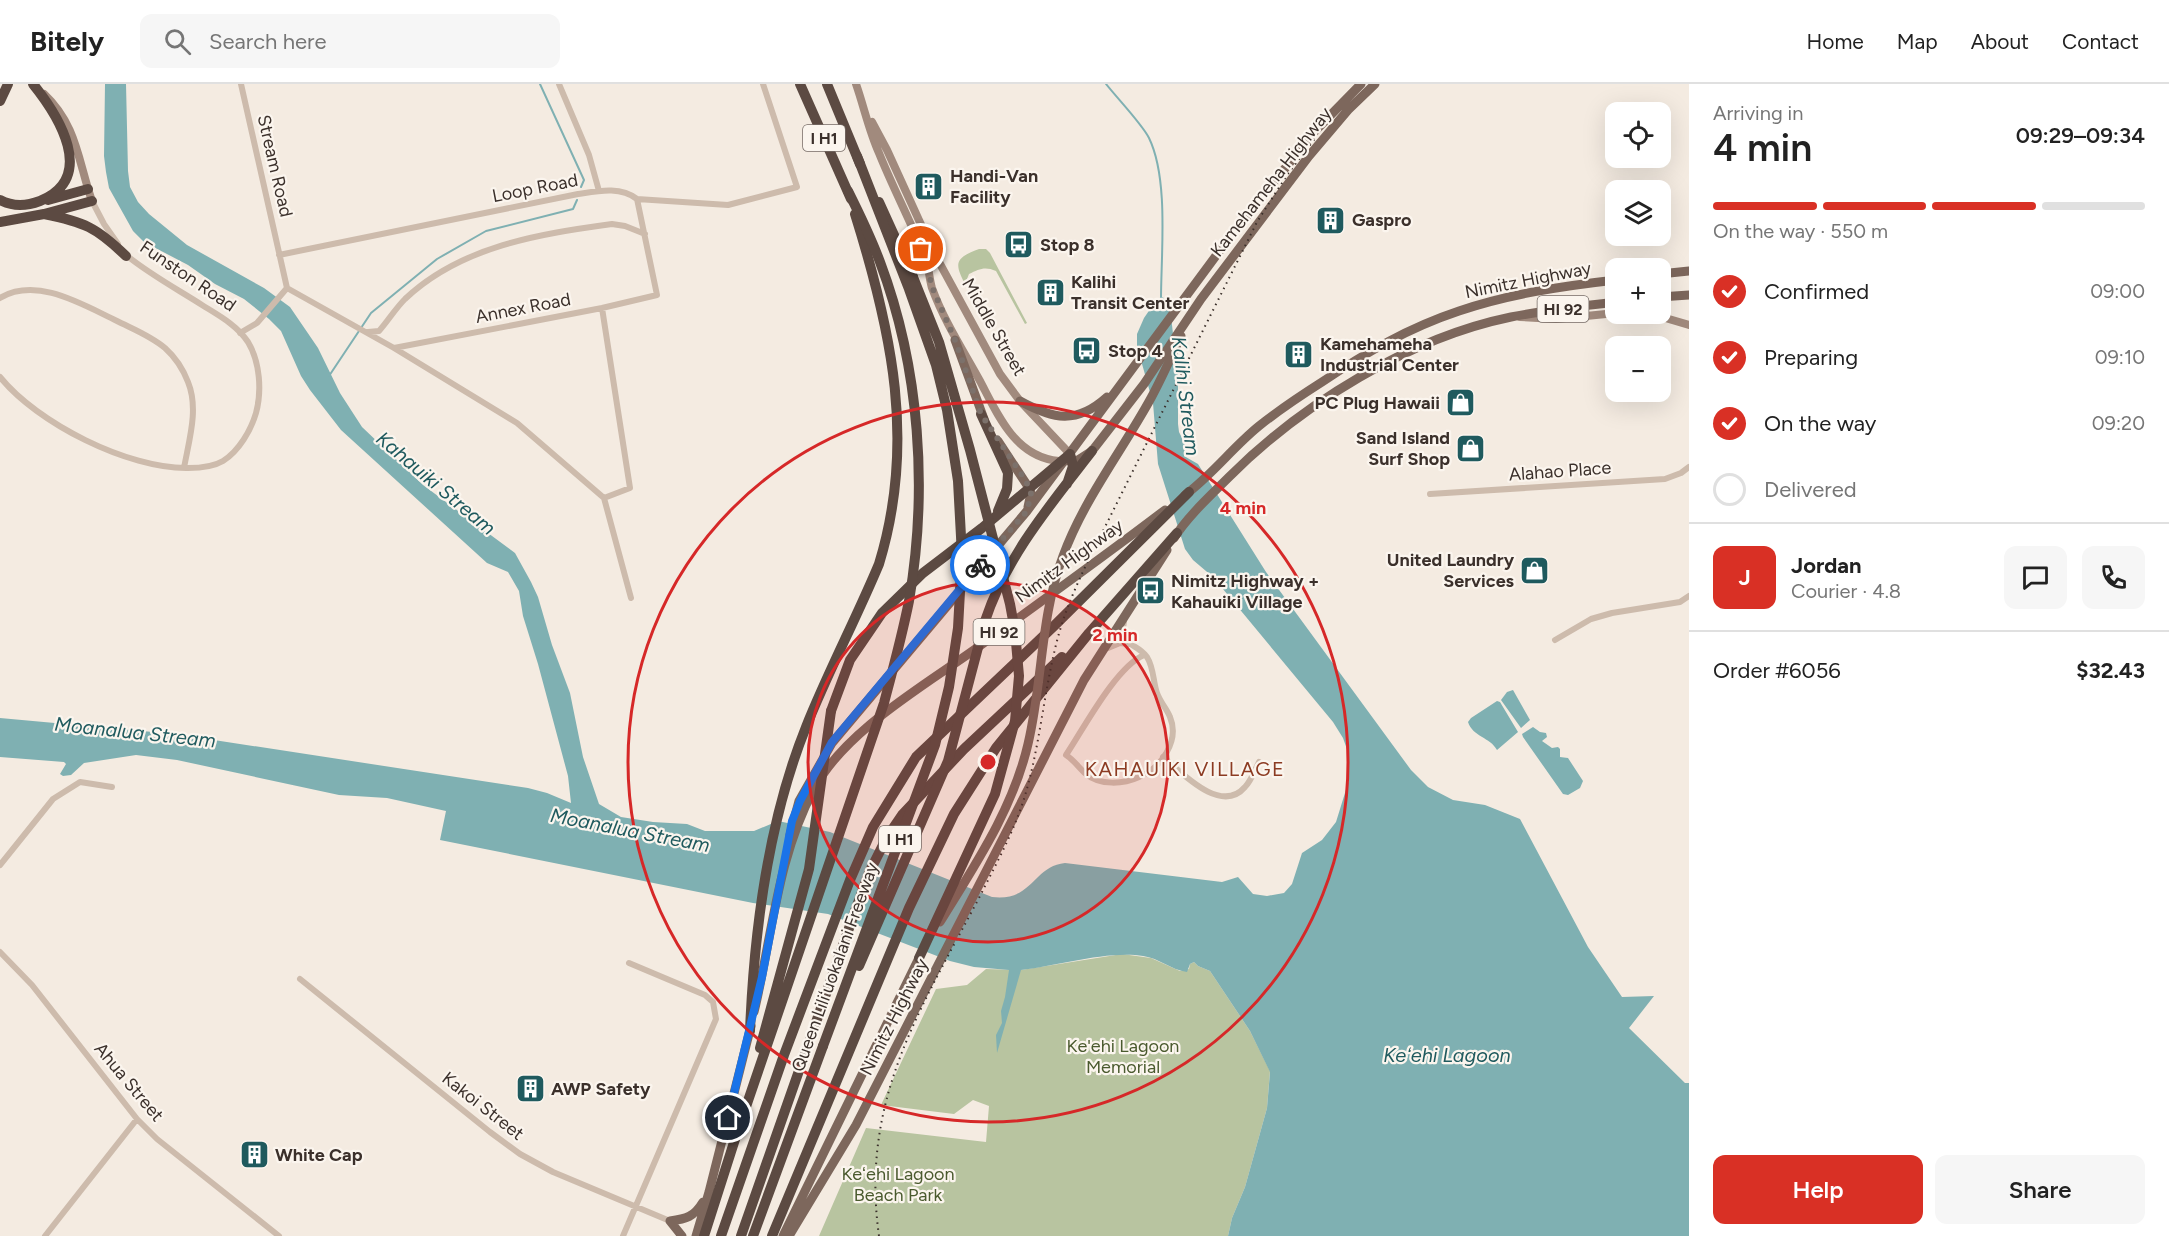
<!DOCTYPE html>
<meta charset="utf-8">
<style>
body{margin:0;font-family:Figtree,sans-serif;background:#f6f6f6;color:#222;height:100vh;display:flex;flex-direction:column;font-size:22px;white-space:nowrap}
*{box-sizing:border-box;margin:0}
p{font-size:20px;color:#767676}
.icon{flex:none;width:33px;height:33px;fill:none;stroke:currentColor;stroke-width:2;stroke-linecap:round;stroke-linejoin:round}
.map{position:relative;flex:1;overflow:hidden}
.panel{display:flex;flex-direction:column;background:#fff;width:480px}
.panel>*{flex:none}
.tools{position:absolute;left:1605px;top:18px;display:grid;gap:12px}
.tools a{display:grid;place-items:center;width:66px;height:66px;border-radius:12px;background:#fff;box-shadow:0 6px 24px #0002;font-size:30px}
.pin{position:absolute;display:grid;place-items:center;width:51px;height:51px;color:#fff;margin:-26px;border:3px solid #fff;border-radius:50%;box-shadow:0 2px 6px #0007}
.courier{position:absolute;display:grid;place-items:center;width:60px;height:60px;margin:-30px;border:4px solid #1a73e8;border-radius:50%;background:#fff;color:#222;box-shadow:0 2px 8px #0007}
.summary em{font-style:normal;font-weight:600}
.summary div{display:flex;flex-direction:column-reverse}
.summary{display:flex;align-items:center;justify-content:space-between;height:102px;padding:0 24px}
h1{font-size:39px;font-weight:600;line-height:45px}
.bar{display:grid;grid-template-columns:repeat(4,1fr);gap:9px 6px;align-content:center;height:72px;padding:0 24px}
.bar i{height:8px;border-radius:4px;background:#e0e0e0}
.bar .selected{background:#d93025}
.bar p{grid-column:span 4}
.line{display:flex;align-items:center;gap:15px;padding:0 24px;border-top:2px solid #e0e0e0}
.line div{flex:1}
.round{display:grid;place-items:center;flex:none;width:63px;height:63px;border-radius:12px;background:#f6f6f6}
ol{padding:0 24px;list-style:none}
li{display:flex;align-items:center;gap:18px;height:66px}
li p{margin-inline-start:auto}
li .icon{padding:6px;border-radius:50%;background:#d93025;color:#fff;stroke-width:4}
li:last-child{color:#767676}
li i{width:33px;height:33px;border:3px solid #e0e0e0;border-radius:50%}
.action{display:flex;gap:12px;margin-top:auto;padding:12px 24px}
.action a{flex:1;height:69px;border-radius:12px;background:#d93025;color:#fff;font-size:24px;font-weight:600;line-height:69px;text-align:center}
.action a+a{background:#f6f6f6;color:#222}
header{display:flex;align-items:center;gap:36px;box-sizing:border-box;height:84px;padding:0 30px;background:#fff;border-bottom:2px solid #e0e0e0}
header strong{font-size:28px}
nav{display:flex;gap:33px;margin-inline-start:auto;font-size:21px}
.search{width:420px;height:54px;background:#f6f6f6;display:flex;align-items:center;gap:15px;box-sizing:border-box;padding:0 21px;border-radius:12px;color:#767676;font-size:22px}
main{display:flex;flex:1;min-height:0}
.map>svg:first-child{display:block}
.green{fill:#b8c4a0}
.water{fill:#7fb0b2}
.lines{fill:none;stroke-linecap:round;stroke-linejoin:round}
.stream{stroke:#7fb0b2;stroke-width:2}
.street{stroke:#cdbbac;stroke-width:6}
.secondary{stroke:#a18a7d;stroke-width:8}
.primary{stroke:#7d675c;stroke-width:9}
.highway{stroke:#5c4a42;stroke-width:10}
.rail{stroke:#3b302b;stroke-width:2;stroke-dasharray:1.5 4.5;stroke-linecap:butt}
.primary-bridge{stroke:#7d675c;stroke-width:9}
.highway-bridge{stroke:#5c4a42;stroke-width:10}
.done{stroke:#7c716b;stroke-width:6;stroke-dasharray:0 10.8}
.route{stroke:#1a73e8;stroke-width:8}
.ring{fill:none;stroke:#d62828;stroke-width:3}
.labels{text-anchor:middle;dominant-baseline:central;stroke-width:4.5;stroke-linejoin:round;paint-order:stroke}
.shield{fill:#fbf5ee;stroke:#756b66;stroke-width:1.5}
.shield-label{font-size:16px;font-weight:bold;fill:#3b302b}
.street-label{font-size:18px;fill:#3b302b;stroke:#fbf5ee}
.poi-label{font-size:18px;font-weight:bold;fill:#3b302b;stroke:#fbf5ee;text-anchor:start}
.park-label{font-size:18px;fill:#4a5a2e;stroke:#fbf5ee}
.water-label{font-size:20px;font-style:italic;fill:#1f5a5e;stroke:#fbf5ee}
.neighbourhood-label{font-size:20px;letter-spacing:1.5px;fill:#8c3b22;stroke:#fbf5ee}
.centre{fill:#d62828;stroke:#fbf5ee;stroke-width:3}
.ring-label{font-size:18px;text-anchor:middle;font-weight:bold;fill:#d62828;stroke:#fbf5ee;stroke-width:4.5;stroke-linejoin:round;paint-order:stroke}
</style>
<header>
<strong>Bitely</strong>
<div class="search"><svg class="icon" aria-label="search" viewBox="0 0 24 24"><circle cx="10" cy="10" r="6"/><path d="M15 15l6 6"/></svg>Search here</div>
<nav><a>Home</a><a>Map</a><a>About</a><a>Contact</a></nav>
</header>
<main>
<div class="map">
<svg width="1689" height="1152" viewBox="0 0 1689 1152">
<rect width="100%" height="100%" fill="#f4ebe1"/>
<path class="green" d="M 979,165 L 986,165 L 990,169 L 1027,239 L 1025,240 L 996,187 C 985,182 979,185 969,190 L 965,200 C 954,179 955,174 979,165 Z
M 1122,870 L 1151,874 L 1180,887 L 1189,885 L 1190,880 L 1194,878 L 1198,882 L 1210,887 L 1250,947 L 1270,987 L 1267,1024 L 1245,1103 L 1232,1134 L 1228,1152 L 819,1152 L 866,1044 L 986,1058 L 989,1022 L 973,1016 L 954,1030 L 881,1021 L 936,905 L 967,901 L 986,885 L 1021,886 Z"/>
<path class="water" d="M 105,0 L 126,0 L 128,87 L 130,103 L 138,118 L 149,130 L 187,161 L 264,204 L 290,223 L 318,264 L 340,309 L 362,343 L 423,401 L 515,469 L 531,498 L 538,513 L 552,561 L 570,609 L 583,673 L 599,720 L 621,733 L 653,738 L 687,740 L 705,747 L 754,747 L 778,737 L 830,748 L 992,813 C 1033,818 1033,782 1065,779 L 1222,798 L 1238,793 L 1253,810 L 1267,812 L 1284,809 L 1292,800 L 1302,769 L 1322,756 L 1336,738 L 1349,696 L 1349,671 L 1343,654 L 1333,638 L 1213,493 L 1193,476 L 1185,465 L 1158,380 L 1153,319 L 1137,262 L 1137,250 L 1144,234 L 1155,218 L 1161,213 L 1167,215 L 1170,223 L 1178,295 L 1178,340 L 1179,348 L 1185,360 L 1184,372 L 1198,380 L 1266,488 L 1411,686 L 1428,703 L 1453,716 L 1485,721 L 1520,735 L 1588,863 L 1622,913 L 1654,912 L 1629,944 L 1685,999 L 1689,999 L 1689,1152 L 1228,1152 L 1232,1134 L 1245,1103 L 1267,1024 L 1270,988 L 1250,947 L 1210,887 L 1198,882 L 1194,878 L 1190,880 L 1187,888 C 1171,886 1159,874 1143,872 C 1110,866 1055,882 1021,886 L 997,969 L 996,951 L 1002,939 L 1001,927 L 1005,913 L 1009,886 L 974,883 L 950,877 L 828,830 L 753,819 L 440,756 L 446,727 L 387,714 L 339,711 L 177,676 L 136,671 L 84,679 L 71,691 L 63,692 L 60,690 L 66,680 L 64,678 L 0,673 L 0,634 L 175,650 L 528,704 L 547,709 L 571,719 L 568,692 L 538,580 L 523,532 L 519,507 L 508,488 L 487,479 L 341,346 L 310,306 L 301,292 L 281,247 L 269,235 L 244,215 L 215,200 L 188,181 L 144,158 L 133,147 L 109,104 L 106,88 L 104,72 Z
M 1513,606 L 1530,636 L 1521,644 L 1501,616 L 1507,608 Z
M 1497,617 L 1500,618 L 1518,648 L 1497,666 C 1490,653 1473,653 1468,638 L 1471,634 Z
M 1533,643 L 1540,648 L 1546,649 L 1547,653 L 1542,657 L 1552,664 L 1558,663 L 1560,665 L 1560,673 L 1568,674 L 1583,697 L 1580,704 L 1568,711 L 1563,710 L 1523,653 L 1522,650 Z"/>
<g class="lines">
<path class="stream" d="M 540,0 L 584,96 L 581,103
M 1106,0 C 1117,14 1142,40 1149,54 C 1169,95 1161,170 1161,215
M 329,292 L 371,229 L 437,175 L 486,147 L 573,125 L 577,116"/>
<path class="street" d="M 241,0 L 287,204 L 394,264 L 517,339 L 604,414 L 631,514
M 559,0 L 589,71 L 599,107
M 92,117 L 104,140 L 118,160
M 279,171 L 578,110 C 598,107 620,102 637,115 L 728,121 L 797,103 L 763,0
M 0,214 C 37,192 83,221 117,237 C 133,245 151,252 165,264 C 175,273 183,285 188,298 C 199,325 189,356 184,384
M 602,224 L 630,404 L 604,414
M 368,248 L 379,247 C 388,237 395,225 405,215 C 461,162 539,150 612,140 L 625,142 L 645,150
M 240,249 L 257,239 L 287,204
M 394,264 L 602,224 L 657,211 L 637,115
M 0,293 C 37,339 128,385 188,384 C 199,384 213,383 223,377 C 239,367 251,346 256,329 C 262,307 260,278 248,258 C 237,241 218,231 202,221 C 177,205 149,190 126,171
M 1430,410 L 1665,395 L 1681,389 L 1689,383
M 1124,538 C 1119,563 1136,558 1147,573 C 1154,584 1153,598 1157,609 C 1160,618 1167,625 1170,633 C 1180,657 1161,684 1139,693 C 1124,700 1100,702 1086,690 C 1079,684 1074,676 1066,671 C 1084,644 1116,583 1144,571
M 1555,556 L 1591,535 L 1612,529 L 1680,518 L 1689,512
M 1108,564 L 1120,559 L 1129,560
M 1163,673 C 1182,689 1221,731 1245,703 C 1251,697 1255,686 1259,678
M 0,781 L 53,715 L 80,698 L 112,703
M 0,868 L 32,901 L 137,1035 L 157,1055 L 279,1152
M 300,895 L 490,1048 L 520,1070 L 553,1088 L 670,1137
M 45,1152 L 137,1035
M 623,1152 L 716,935 L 713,918 L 705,911 L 629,879"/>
<path class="secondary" d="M 856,0 C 864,23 869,47 879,69 C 893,104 911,138 925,173 C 929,183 929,194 932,204 C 944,237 963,266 980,297 C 998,331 1015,373 1059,377
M 44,10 C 77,41 78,77 92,117
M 872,38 L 887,66 L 933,167 L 1000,290 L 1020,317 L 1070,370
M 1639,230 L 1662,233 L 1689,241
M 1520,233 L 1556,235 L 1616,229"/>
<path class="primary" d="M 1660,190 L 1689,187
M 1660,213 L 1689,211
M 955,256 L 984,335
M 1020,317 C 1053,335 1076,341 1107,313
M 998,357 L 1029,404 L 1031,409 L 1028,423
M 1065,377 L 1078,376 L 1092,367 L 1144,300 L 1201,215 L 1309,72 L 1348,26 L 1375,0
M 1185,411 C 1212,391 1233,363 1259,342 C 1279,326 1300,312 1322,298 C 1367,268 1408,244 1459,227 C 1509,210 1563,202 1616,196
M 1174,454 C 1188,432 1210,412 1229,393 C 1302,320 1409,254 1511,233 C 1546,226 1581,222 1616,218
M 790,751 L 799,717 L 832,659 L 1027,427 L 1221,165 L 1314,48 L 1361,0
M 754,928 C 772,854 777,773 814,705 C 844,648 922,603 974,566 C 1038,520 1102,474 1165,426
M 670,1137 C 686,1135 694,1133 703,1118
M 670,1137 L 682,1152
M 696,1152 L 709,1108 L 751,942
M 783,1152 L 919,874
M 789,1152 L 856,1041 L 1084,596 L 1167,466"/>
<path class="highway" d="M 800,0 L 851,115
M 827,0 L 860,80
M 0,17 L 8,0
M 0,116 C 13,123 27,122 40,117 C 98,94 58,31 33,0
M 48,116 L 88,105
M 879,118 L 913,193
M 44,130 C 84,138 96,143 126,172
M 0,138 L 44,130 L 92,117
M 981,330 L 1008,389 L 1007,405 L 998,427
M 985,537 C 1006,473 1051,420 1092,367
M 831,627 L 850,576 L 882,529 L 923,489 L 982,444 L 1070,370 L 1073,382 L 1067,400
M 750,947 C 754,848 769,735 806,643 C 828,588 856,535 879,480 C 916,359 892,248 855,130
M 704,1152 L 737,1049
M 721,1152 L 784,971 L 850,796 L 873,743 L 916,673 L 1055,541 L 1189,408
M 741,1152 L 854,830 L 869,789 L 887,753 L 902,731 L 964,665 L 1062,573
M 753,1152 L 823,962
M 772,1152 L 909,824 L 954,730 L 996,664 L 1089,549 L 1177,449"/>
<path class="rail" d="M 879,1152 C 860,1016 920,926 980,812 C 995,782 1011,753 1022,721 C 1040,667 1043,609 1058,553 C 1065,527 1076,502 1088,477 L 1257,138 L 1287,91 L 1316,53"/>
<path class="primary-bridge" d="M 940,838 C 975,781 1013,725 1028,660 C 1043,597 1040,533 1063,472 C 1084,415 1122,367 1151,314 C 1162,294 1171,273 1181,252"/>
<path class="highway-bridge" d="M 913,193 L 939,258 L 970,366 L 1010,520 L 1015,547 L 1019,592 L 1015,637 L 995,710 L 919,874
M 859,882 L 948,677 L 985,537
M 823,962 L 935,661 L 949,603 L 958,544 L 962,471 L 958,397 L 947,326 L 936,281 L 909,205 L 857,72
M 760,964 L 809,785 L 831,627
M 737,1049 L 884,619 C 893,585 902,552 909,517 C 928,406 920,284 880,178 C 871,154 860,131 848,107"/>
</g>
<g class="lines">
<path class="done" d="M 921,165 L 926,177 L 932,203 L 955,256 L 981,330 L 1026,397 L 1031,409 L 1027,427 L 980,481"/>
<path class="route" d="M 728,1034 L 762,893 L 792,737 L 800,717 L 832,658 L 980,481"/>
</g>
<circle cx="988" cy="678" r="180" fill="#d62828" fill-opacity=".12"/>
<g class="ring">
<circle cx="988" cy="678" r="180"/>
<circle cx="988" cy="678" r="360"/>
</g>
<defs>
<symbol id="building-square" viewBox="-11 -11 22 22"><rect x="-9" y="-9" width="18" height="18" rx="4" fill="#1f5a5e" stroke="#fbf5ee"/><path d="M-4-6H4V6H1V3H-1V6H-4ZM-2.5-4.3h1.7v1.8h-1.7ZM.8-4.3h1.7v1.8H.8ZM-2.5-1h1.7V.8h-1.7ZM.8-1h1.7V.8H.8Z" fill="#fff"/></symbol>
<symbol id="bus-square" viewBox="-11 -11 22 22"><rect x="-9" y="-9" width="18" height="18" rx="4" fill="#1f5a5e" stroke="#fbf5ee"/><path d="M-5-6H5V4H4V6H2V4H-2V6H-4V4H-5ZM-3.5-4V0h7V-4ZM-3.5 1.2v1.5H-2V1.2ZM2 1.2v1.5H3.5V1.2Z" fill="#fff"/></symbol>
<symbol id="shop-square" viewBox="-11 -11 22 22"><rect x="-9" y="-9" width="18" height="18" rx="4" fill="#1f5a5e" stroke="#fbf5ee"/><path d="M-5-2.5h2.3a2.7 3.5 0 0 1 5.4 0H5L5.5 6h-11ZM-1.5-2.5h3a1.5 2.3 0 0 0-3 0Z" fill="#fff"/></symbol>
</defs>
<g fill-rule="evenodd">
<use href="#building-square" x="912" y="86" width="33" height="33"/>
<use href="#building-square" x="1314" y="120" width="33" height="33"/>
<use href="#bus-square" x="1002" y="144" width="33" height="33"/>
<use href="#building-square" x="1034" y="192" width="33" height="33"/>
<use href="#bus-square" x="1070" y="250" width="33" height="33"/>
<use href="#building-square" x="1282" y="254" width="33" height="33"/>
<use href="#shop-square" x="1444" y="302" width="33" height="33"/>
<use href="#shop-square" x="1454" y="348" width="33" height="33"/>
<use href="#shop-square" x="1518" y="470" width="33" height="33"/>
<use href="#bus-square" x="1134" y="490" width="33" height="33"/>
<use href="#building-square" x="514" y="988" width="33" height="33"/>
<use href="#building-square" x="238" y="1054" width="33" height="33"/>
</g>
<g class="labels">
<g class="shield">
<rect x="803" y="41" width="42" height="26" rx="4.5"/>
<rect x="1537.5" y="212" width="51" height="26" rx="4.5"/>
<rect x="973.5" y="535" width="51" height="26" rx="4.5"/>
<rect x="879" y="742" width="42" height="26" rx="4.5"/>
</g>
<g class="shield-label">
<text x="824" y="54">I H1</text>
<text x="1563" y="225">HI 92</text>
<text x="999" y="548">HI 92</text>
<text x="900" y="755">I H1</text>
</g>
<g class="street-label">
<text transform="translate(275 82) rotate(77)">Stream Road</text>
<text transform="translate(1271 98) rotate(-52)">Kamehameha Highway</text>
<text transform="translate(535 104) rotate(-11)">Loop Road</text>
<text transform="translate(188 192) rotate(34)">Funston Road</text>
<text transform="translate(1528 196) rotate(-11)">Nimitz Highway</text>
<text transform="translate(523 224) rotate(-11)">Annex Road</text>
<text transform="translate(994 243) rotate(60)">Middle Street</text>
<text transform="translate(1560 387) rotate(-4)">Alahao Place</text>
<text transform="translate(1069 477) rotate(-36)">Nimitz Highway</text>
<text transform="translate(835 883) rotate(-70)">Queen Liliʻuokalani Freeway</text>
<text transform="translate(894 933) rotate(-63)">Nimitz Highway</text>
<text transform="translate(129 998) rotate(50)">Ahua Street</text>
<text transform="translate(483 1022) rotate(38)">Kakoi Street</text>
</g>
<g class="poi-label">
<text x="950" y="92">Handi-Van<tspan x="950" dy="21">Facility</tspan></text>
<text x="1352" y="136">Gaspro</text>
<text x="1040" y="161">Stop 8</text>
<text x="1071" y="198">Kalihi<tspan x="1071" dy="21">Transit Center</tspan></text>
<text x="1320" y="260">Kamehameha<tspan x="1320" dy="21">Industrial Center</tspan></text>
<text x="1108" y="267">Stop 4</text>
<text x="1440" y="319" text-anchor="end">PC Plug Hawaii</text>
<text x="1450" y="354" text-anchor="end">Sand Island<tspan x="1450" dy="21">Surf Shop</tspan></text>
<text x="1514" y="476" text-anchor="end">United Laundry<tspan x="1514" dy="21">Services</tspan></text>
<text x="1171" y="497">Nimitz Highway +<tspan x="1171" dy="21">Kahauiki Village</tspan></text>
<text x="551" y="1005">AWP Safety</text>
<text x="275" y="1071">White Cap</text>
</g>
<g class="park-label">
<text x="1123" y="962">Ke'ehi Lagoon<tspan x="1123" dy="21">Memorial</tspan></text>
<text x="898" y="1090">Keʻehi Lagoon<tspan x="898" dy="21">Beach Park</tspan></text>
</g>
<g class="water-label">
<text transform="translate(1186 312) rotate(83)">Kalihi Stream</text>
<text transform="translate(436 399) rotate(40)">Kahauiki Stream</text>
<text transform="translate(135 648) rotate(6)">Moanalua Stream</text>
<text transform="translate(630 746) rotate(11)">Moanalua Stream</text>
<text x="1447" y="971">Keʻehi Lagoon</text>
</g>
<g class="neighbourhood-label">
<text x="1185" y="685">KAHAUIKI VILLAGE</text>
</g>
</g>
<circle cx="988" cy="678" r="9" class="centre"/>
<g class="ring-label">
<text x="1243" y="430">4 min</text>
<text x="1115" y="557">2 min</text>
</g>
</svg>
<div class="tools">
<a><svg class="icon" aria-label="locate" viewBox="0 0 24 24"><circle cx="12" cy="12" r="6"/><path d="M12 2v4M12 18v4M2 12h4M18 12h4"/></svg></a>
<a><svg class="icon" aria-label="layers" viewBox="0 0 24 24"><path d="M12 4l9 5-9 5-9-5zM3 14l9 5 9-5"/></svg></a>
<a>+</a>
<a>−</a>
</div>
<div class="pin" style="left:921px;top:165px;background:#ea580c"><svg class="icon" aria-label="bag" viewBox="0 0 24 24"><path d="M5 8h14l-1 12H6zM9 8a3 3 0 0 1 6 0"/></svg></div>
<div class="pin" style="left:728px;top:1034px;background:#1f2937"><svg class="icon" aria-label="home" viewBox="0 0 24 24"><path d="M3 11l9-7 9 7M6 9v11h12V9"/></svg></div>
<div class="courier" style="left:980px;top:481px"><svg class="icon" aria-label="bike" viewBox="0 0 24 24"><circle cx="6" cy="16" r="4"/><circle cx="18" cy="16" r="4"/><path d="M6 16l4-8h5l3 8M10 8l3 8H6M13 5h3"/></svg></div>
</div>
<section class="panel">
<div class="summary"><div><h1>4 min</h1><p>Arriving in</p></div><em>09:29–09:34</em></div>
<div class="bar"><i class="selected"></i><i class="selected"></i><i class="selected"></i><i></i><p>On the way · 550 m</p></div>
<ol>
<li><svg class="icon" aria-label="check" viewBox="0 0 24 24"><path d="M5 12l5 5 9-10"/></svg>Confirmed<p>09:00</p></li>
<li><svg class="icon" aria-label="check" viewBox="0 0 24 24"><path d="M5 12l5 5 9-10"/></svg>Preparing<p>09:10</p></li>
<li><svg class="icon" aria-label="check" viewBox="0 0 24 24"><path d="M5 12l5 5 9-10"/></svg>On the way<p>09:20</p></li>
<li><i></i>Delivered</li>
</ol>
<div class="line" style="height:108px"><b class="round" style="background:#d93025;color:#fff">J</b><div><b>Jordan</b><p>Courier · 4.8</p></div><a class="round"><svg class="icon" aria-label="chat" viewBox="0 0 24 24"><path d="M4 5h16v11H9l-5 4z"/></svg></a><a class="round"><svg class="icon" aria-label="phone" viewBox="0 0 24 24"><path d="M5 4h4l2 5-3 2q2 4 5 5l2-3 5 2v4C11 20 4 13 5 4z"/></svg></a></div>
<div class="line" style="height:78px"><div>Order #6056</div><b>$32.43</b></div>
<div class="action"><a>Help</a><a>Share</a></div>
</section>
</main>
